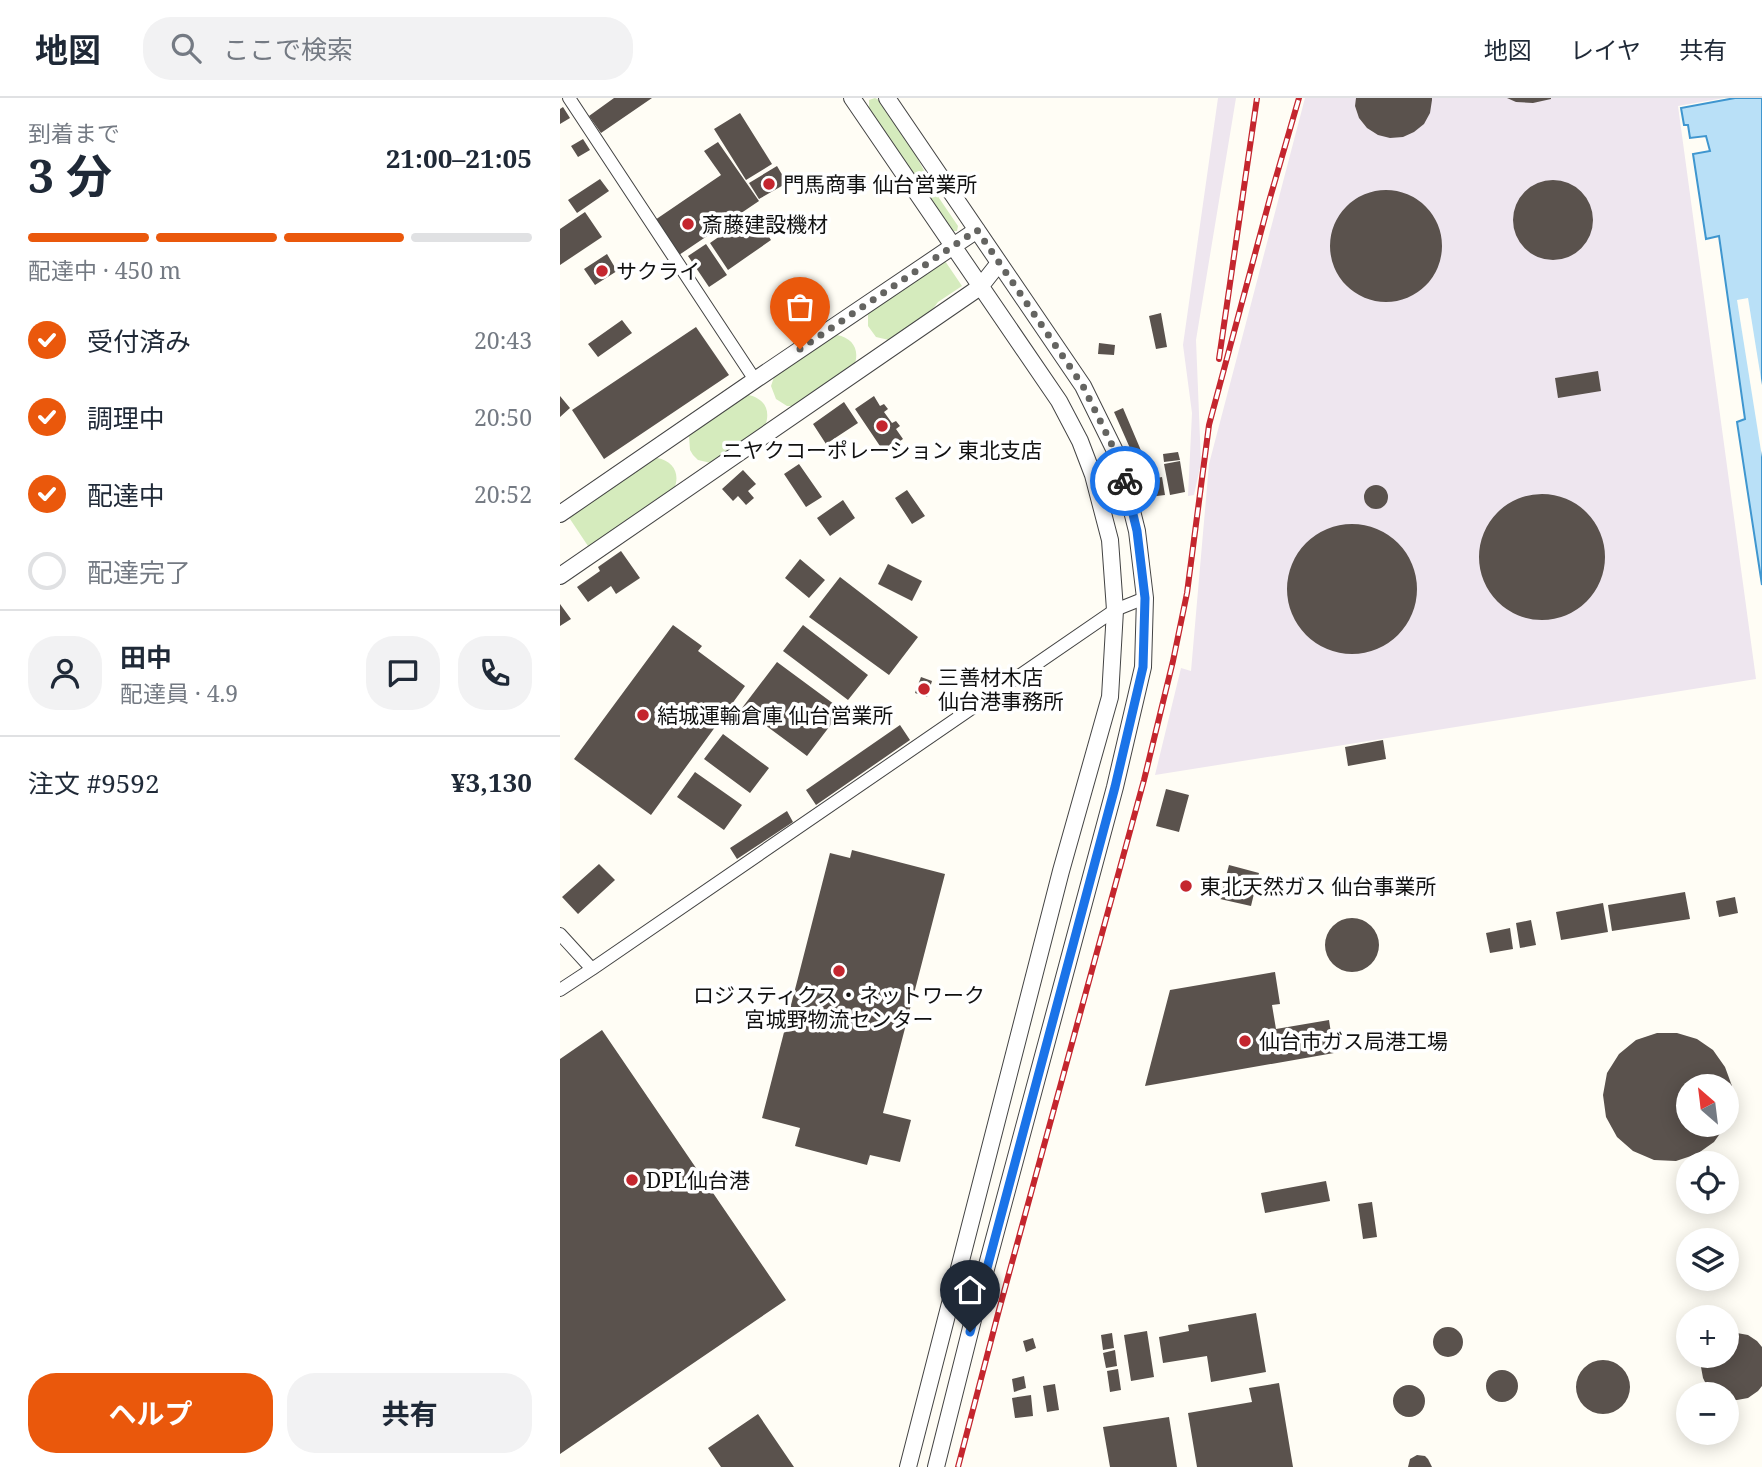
<!DOCTYPE html>
<html lang="ja">
<meta charset="utf-8">
<style>
body{margin:0;font-family:"Noto Serif","Noto Sans JP",serif;background:#f2f2f3;color:#1f2937;height:100vh;display:flex;flex-direction:column;font-size:26px;white-space:nowrap}
*{box-sizing:border-box;margin:0}
p{font-size:23px;color:#747a83}
.icon{flex:none;width:38px;height:38px;fill:none;stroke:currentColor;stroke-width:2;stroke-linecap:round;stroke-linejoin:round}
.map{position:relative;flex:1;overflow:hidden}
.side{display:flex;flex-direction:column;background:#fff;width:560px}
.side>*{flex:none}
.needle{width:46px;rotate:332deg}
.controls{position:absolute;left:1116px;top:976px;display:grid;gap:14px}
.controls a{display:grid;place-items:center;width:63px;height:63px;border-radius:50%;background:#fff;box-shadow:0 4px 18px #0003;font-size:35px}
.pin{position:absolute;display:grid;place-items:center;width:60px;height:60px;color:#fff;margin:-72px -30px;border-radius:50% 50% 50% 0;rotate:-45deg;box-shadow:0 0 7px #0007}
.pin .icon{rotate:45deg}
.courier{position:absolute;display:grid;place-items:center;width:70px;height:70px;margin:-35px;border:5px solid #1a73e8;border-radius:50%;background:#fff;color:#222;box-shadow:0 2px 9px #0007}
.overview em{font-style:normal;font-weight:700}
.overview div{display:flex;flex-direction:column-reverse}
.overview{display:flex;align-items:center;justify-content:space-between;height:119px;padding:0 28px}
h1{font-size:46px;font-weight:700;line-height:52px}
.bar{display:grid;grid-template-columns:repeat(4,1fr);gap:10px 7px;align-content:center;height:84px;padding:0 28px}
.bar i{height:9px;border-radius:5px;background:#e0e1e3}
.bar .on{background:#ea580c}
.bar p{grid-column:span 4}
.line{display:flex;align-items:center;gap:18px;padding:0 28px;border-top:2px solid #e0e1e3}
.line div{flex:1}
.round{display:grid;place-items:center;flex:none;width:74px;height:74px;border-radius:28px;background:#f2f2f3}
ol{padding:0 28px;list-style:none}
li{display:flex;align-items:center;gap:21px;height:77px}
li p{margin-inline-start:auto}
li .icon{padding:7px;border-radius:50%;background:#ea580c;color:#fff;stroke-width:4}
li:last-child{color:#747a83}
li i{width:38px;height:38px;border:4px solid #e0e1e3;border-radius:50%}
.primary-button{display:flex;gap:14px;margin-top:auto;padding:14px 28px}
.primary-button a{flex:1;height:80px;border-radius:28px;background:#ea580c;color:#fff;font-size:28px;font-weight:700;line-height:80px;text-align:center}
.primary-button a+a{background:#f2f2f3;color:#1f2937}
header{display:flex;align-items:center;gap:42px;box-sizing:border-box;height:98px;padding:0 35px;background:#fff;border-bottom:2px solid #e0e1e3}
header strong{font-size:33px}
nav{display:flex;gap:38px;margin-inline-start:auto;font-size:24px}
.search{width:490px;height:63px;background:#f2f2f3;display:flex;align-items:center;gap:18px;box-sizing:border-box;padding:0 24px;border-radius:28px;color:#747a83;font-size:26px}
main{display:flex;flex:1;min-height:0}
.map>svg:first-child{display:block}
.industrial{fill:#eee6ef}
.green{fill:#d5ebbd}
.water{fill:#b9e0f7;stroke:#3f96cf;stroke-width:2}
.pier{fill:#fffdf5}
.building{fill:#5a524d}
.lines{fill:none;stroke-linecap:round;stroke-linejoin:round}
.minor-casing{stroke:#444;stroke-width:14}
.tertiary-casing{stroke:#444;stroke-width:18}
.minor{stroke:#fff;stroke-width:12}
.tertiary{stroke:#fff;stroke-width:16}
.rail-casing{stroke:#c4262e;stroke-width:6}
.rail{stroke:#fff;stroke-width:3.5;stroke-dasharray:10;stroke-linecap:butt}
.done{stroke:#646461;stroke-width:7;stroke-dasharray:0 12.6}
.route{stroke:#1a73e8;stroke-width:9}
.poi-dot{fill:#c4262e;stroke:#fff;stroke-width:2.5}
.labels{text-anchor:middle;dominant-baseline:central;stroke-width:7;stroke-linejoin:round;paint-order:stroke}
.poi-label{font-size:21px;fill:#111;stroke:#fff;text-anchor:start}
</style>
<header>
<strong>地図</strong>
<div class="search"><svg class="icon" aria-label="search" viewBox="0 0 24 24"><circle cx="10" cy="10" r="6"/><path d="M15 15l6 6"/></svg>ここで検索</div>
<nav><a>地図</a><a>レイヤ</a><a>共有</a></nav>
</header>
<main>
<section class="side">
<div class="overview"><div><h1>3 分</h1><p>到着まで</p></div><em>21:00–21:05</em></div>
<div class="bar"><i class="on"></i><i class="on"></i><i class="on"></i><i></i><p>配達中 · 450 m</p></div>
<ol>
<li><svg class="icon" aria-label="check" viewBox="0 0 24 24"><path d="M5 12l5 5 9-10"/></svg>受付済み<p>20:43</p></li>
<li><svg class="icon" aria-label="check" viewBox="0 0 24 24"><path d="M5 12l5 5 9-10"/></svg>調理中<p>20:50</p></li>
<li><svg class="icon" aria-label="check" viewBox="0 0 24 24"><path d="M5 12l5 5 9-10"/></svg>配達中<p>20:52</p></li>
<li><i></i>配達完了</li>
</ol>
<div class="line" style="height:126px"><a class="round"><svg class="icon" aria-label="person" viewBox="0 0 24 24"><circle cx="12" cy="8" r="4"/><path d="M4 21q1-7 8-7t8 7"/></svg></a><div><b>田中</b><p>配達員 · 4.9</p></div><a class="round"><svg class="icon" aria-label="chat" viewBox="0 0 24 24"><path d="M4 5h16v11H9l-5 4z"/></svg></a><a class="round"><svg class="icon" aria-label="phone" viewBox="0 0 24 24"><path d="M5 4h4l2 5-3 2q2 4 5 5l2-3 5 2v4C11 20 4 13 5 4z"/></svg></a></div>
<div class="line" style="height:91px"><div>注文 #9592</div><b>¥3,130</b></div>
<div class="primary-button"><a>ヘルプ</a><a>共有</a></div>
</section>
<div class="map">
<svg width="1202" height="1369" viewBox="0 0 1202 1369">
<rect width="100%" height="100%" fill="#fffdf5"/>
<path class="industrial" d="M 658,0 L 676,0 L 636,242 L 641,365 L 634,397 L 628,398 L 632,315 L 623,247 Z
M 745,0 L 1164,0 L 1118,8 L 1196,581 L 595,677 L 621,570 L 631,573 L 649,366 Z"/>
<path class="green" d="M 315,0 L 319,2 L 355,56 L 379,100 L 398,128 L 397,133 L 391,133 L 309,10 L 309,2 Z
M 383,160 L 402,188 L 378,204 L 366,220 L 336,240 L 329,242 L 316,239 L 308,228 L 308,215 Z
M 277,237 C 294,240 301,254 293,270 L 234,308 L 227,308 L 216,301 L 211,288 L 215,276 L 271,238 Z
M 188,297 C 205,300 212,314 204,330 L 151,365 L 138,362 L 133,357 L 130,352 L 129,338 L 133,333 L 182,298 Z
M 97,360 C 115,363 121,378 113,393 L 30,451 L 8,418 L 91,361 Z"/>
<path class="water" d="M 1175,0 L 1202,0 L 1202,487 L 1177,324 L 1185,321 L 1159,138 L 1146,141 L 1133,56 L 1150,53 L 1146,38 L 1130,40 L 1128,27 L 1124,27 L 1121,10 Z"/>
<path class="pier" d="M 1188,200 L 1202,287 L 1202,359 L 1177,202 Z"/>
<path class="building" d="M 54,0 L 92,0 L 41,35 L 29,18 Z
M 796,0 L 872,0 L 872,2 L 870,15 L 864,26 L 854,34 L 843,39 L 830,40 L 818,37 L 807,30 L 799,20 L 795,8 Z
M 947,0 L 991,0 L 991,1 L 973,5 L 956,4 Z
M 3,9 L 10,20 L 0,26 L 0,11 Z
M 180,15 L 212,66 L 186,82 L 154,31 Z
M 23,41 L 30,52 L 18,59 L 11,48 Z
M 158,44 L 199,103 L 119,157 L 95,122 L 161,77 L 144,53 Z
M 217,68 L 227,85 L 199,101 L 189,85 Z
M 40,81 L 49,93 L 17,115 L 8,102 Z
M953 122a40 40 0 1 1 80 0a40 40 0 1 1-80 0Z
M770 148a56 56 0 1 1 112 0a56 56 0 1 1-112 0Z
M 25,114 L 42,139 L 0,167 L 0,131 Z
M 193,115 L 211,142 L 168,172 L 150,145 Z
M 146,146 L 167,177 L 149,189 L 128,158 Z
M 47,156 L 57,173 L 35,187 L 24,171 Z
M 601,215 L 607,249 L 596,251 L 589,218 Z
M 62,222 L 72,235 L 38,259 L 28,246 Z
M 136,229 L 169,277 L 44,361 L 12,312 Z
M 539,245 L 555,247 L 554,257 L 538,256 Z
M 1038,273 L 1041,293 L 998,300 L 995,280 Z
M 0,298 L 10,310 L 0,319 Z
M 314,298 L 320,308 L 324,306 L 328,311 L 324,314 L 332,325 L 336,323 L 340,328 L 336,331 L 343,341 L 324,354 L 295,311 Z
M 284,304 L 298,325 L 266,346 L 253,326 Z
M 563,310 L 585,362 L 577,366 L 554,314 Z
M 618,354 L 620,362 L 604,364 L 603,356 Z
M 620,363 L 625,394 L 610,397 L 604,366 Z
M 239,366 L 262,399 L 246,409 L 224,376 Z
M 183,372 L 196,386 L 188,393 L 194,400 L 186,407 L 178,398 L 173,403 L 162,391 Z
M 602,379 L 605,397 L 589,399 L 586,382 Z
M804 399a12 12 0 1 1 24 0a12 12 0 1 1-24 0Z
M 347,392 L 365,418 L 352,426 L 335,400 Z
M919 459a63 63 0 1 1 126 0a63 63 0 1 1-126 0Z
M 283,402 L 295,420 L 270,438 L 257,420 Z
M727 491a65 65 0 1 1 130 0a65 65 0 1 1-130 0Z
M 61,453 L 80,480 L 56,496 L 51,488 L 28,504 L 17,489 L 40,473 L 38,469 Z
M 240,461 L 265,482 L 249,500 L 225,480 Z
M 328,466 L 362,483 L 352,503 L 318,486 Z
M 280,479 L 358,539 L 329,577 L 249,519 Z
M 0,506 L 11,521 L 0,528 Z
M 113,527 L 142,548 L 138,553 L 185,588 L 91,717 L 14,661 Z
M 243,527 L 308,577 L 288,602 L 223,553 Z
M 217,564 L 282,612 L 247,658 L 182,610 Z
M 361,579 L 372,583 L 367,599 L 355,595 Z
M 340,627 L 350,642 L 256,707 L 246,692 Z
M 163,636 L 209,670 L 190,695 L 144,661 Z
M 823,642 L 826,661 L 788,668 L 785,649 Z
M 135,674 L 182,707 L 164,732 L 117,699 Z
M 606,691 L 629,697 L 619,734 L 596,728 Z
M 227,713 L 233,724 L 177,761 L 170,750 Z
M 292,752 L 385,776 L 323,1015 L 351,1022 L 340,1064 L 310,1057 L 307,1067 L 235,1048 L 240,1030 L 202,1020 L 270,755 L 290,760 Z
M 39,766 L 55,782 L 18,816 L 2,799 Z
M 669,767 L 699,775 L 691,808 L 660,801 Z
M 1125,794 L 1130,821 L 1052,833 L 1048,807 Z
M 1175,799 L 1178,815 L 1159,819 L 1156,803 Z
M 1043,805 L 1048,834 L 1001,842 L 996,814 Z
M765 847a27 27 0 1 1 54 0a27 27 0 1 1-54 0Z
M 971,822 L 976,847 L 960,850 L 956,825 Z
M 950,830 L 953,851 L 930,855 L 926,835 Z
M 715,874 L 720,906 L 712,907 L 716,931 L 769,922 L 774,955 L 585,988 L 610,892 Z
M 42,932 L 226,1202 L 0,1356 L 0,961 Z
M 1097,935 L 1117,935 L 1137,941 L 1153,952 L 1165,969 L 1172,988 L 1172,1008 L 1168,1020 L 1167,989 L 1129,989 L 1129,1027 L 1166,1027 L 1154,1044 L 1137,1056 L 1116,1063 L 1094,1062 L 1073,1053 L 1057,1039 L 1046,1019 L 1043,997 L 1047,975 L 1059,956 L 1076,942 Z
M 766,1083 L 770,1103 L 705,1115 L 701,1095 Z
M 812,1104 L 817,1139 L 803,1141 L 798,1106 Z
M 696,1215 L 706,1274 L 651,1284 L 647,1258 L 603,1265 L 599,1239 L 629,1233 L 628,1227 Z
M873 1244a15 15 0 1 1 30 0a15 15 0 1 1-30 0Z
M 587,1233 L 594,1279 L 571,1283 L 564,1237 Z
M 552,1235 L 554,1250 L 543,1252 L 541,1237 Z
M 1177,1235 L 1188,1237 L 1197,1243 L 1202,1249 L 1202,1288 L 1198,1293 L 1188,1300 L 1177,1302 L 1167,1302 L 1167,1297 L 1156,1297 L 1148,1290 L 1143,1280 L 1141,1269 L 1142,1258 L 1167,1258 L 1167,1236 Z
M 473,1240 L 476,1250 L 466,1254 L 463,1243 Z
M 555,1252 L 557,1268 L 546,1270 L 543,1255 Z
M1016 1289a27 27 0 1 1 54 0a27 27 0 1 1-54 0Z
M 558,1271 L 561,1292 L 550,1294 L 547,1273 Z
M926 1288a16 16 0 1 1 32 0a16 16 0 1 1-32 0Z
M 464,1278 L 466,1290 L 454,1294 L 452,1281 Z
M 719,1285 L 733,1369 L 637,1369 L 628,1315 L 692,1304 L 689,1290 Z
M 495,1286 L 499,1312 L 487,1314 L 483,1288 Z
M833 1303a16 16 0 1 1 32 0a16 16 0 1 1-32 0Z
M 471,1297 L 473,1318 L 455,1320 L 452,1300 Z
M 198,1316 L 234,1369 L 161,1369 L 148,1350 Z
M 609,1319 L 617,1369 L 550,1369 L 543,1329 Z
M 857,1357 L 865,1358 L 868,1361 L 872,1369 L 848,1369 L 850,1361 Z"/>
<g class="lines">
<defs>
<path id="minor" d="M 9,0 L 195,282
M 0,836 L 32,871 L 555,512 L 585,500
M 0,892 L 32,871"/>
<path id="tertiary" d="M 292,0 L 499,303 L 520,343 L 533,377 L 550,442 L 555,512 L 550,599 L 501,773 L 348,1369
M 327,0 L 523,288 L 555,353 L 564,381 L 577,433 L 585,500 L 583,569 L 555,689 L 423,1182 L 376,1369
M 0,416 L 195,282 L 417,132
M 0,478 L 420,189 L 439,165"/>
</defs>
<use href="#minor" class="minor-casing"/>
<use href="#tertiary" class="tertiary-casing"/>
<use href="#minor" class="minor"/>
<use href="#tertiary" class="tertiary"/>
<defs>
<path id="rail" d="M 659,261 L 697,0
M 398,1369 L 439,1212 L 584,682 L 613,563 L 627,495 L 649,327 L 710,100 L 739,0"/>
</defs>
<use href="#rail" class="rail-casing"/>
<use href="#rail" class="rail"/>
</g>
<g class="lines">
<path class="done" d="M 240,251 L 417,132 L 523,288 L 555,353 L 565,383"/>
<path class="route" d="M 410,1234 L 555,689 L 583,569 L 585,500 L 577,433 L 565,383"/>
</g>
<g class="poi-dot">
<circle cx="209" cy="86" r="7"/>
<circle cx="128" cy="126" r="7"/>
<circle cx="42" cy="173" r="7"/>
<circle cx="322" cy="328" r="7"/>
<circle cx="364" cy="591" r="7"/>
<circle cx="83" cy="617" r="7"/>
<circle cx="626" cy="788" r="7"/>
<circle cx="279" cy="873" r="7"/>
<circle cx="685" cy="943" r="7"/>
<circle cx="72" cy="1082" r="7"/>
</g>
<g class="labels">
<g class="poi-label">
<text x="223" y="86">門馬商事 仙台営業所</text>
<text x="142" y="126">斎藤建設機材</text>
<text x="56" y="173">サクライ</text>
<text x="322" y="352" text-anchor="middle">ニヤクコーポレーション 東北支店</text>
<text x="378" y="579">三善材木店<tspan x="378" dy="24">仙台港事務所</tspan></text>
<text x="97" y="617">結城運輸倉庫 仙台営業所</text>
<text x="640" y="788">東北天然ガス 仙台事業所</text>
<text x="279" y="897" text-anchor="middle">ロジスティクス・ネットワーク<tspan x="279" dy="24">宮城野物流センター</tspan></text>
<text x="699" y="943">仙台市ガス局港工場</text>
<text x="86" y="1082">DPL仙台港</text>
</g>
</g>
</svg>
<div class="controls">
<a><svg class="needle" viewBox="-14 -14 28 28"><path d="M0-13l5 13h-10z" fill="#e53935"/><path d="M0 13l5-13h-10z" fill="#747a83"/></svg></a>
<a><svg class="icon" aria-label="locate" viewBox="0 0 24 24"><circle cx="12" cy="12" r="6"/><path d="M12 2v4M12 18v4M2 12h4M18 12h4"/></svg></a>
<a><svg class="icon" aria-label="layers" viewBox="0 0 24 24"><path d="M12 4l9 5-9 5-9-5zM3 14l9 5 9-5"/></svg></a>
<a>+</a>
<a>−</a>
</div>
<div class="pin" style="left:240px;top:251px;background:#ea580c"><svg class="icon" aria-label="bag" viewBox="0 0 24 24"><path d="M5 8h14l-1 12H6zM9 8a3 3 0 0 1 6 0"/></svg></div>
<div class="pin" style="left:410px;top:1234px;background:#1f2937"><svg class="icon" aria-label="home" viewBox="0 0 24 24"><path d="M3 11l9-7 9 7M6 9v11h12V9"/></svg></div>
<div class="courier" style="left:565px;top:383px"><svg class="icon" aria-label="bike" viewBox="0 0 24 24"><circle cx="6" cy="16" r="4"/><circle cx="18" cy="16" r="4"/><path d="M6 16l4-8h5l3 8M10 8l3 8H6M13 5h3"/></svg></div>
</div>
</main>
